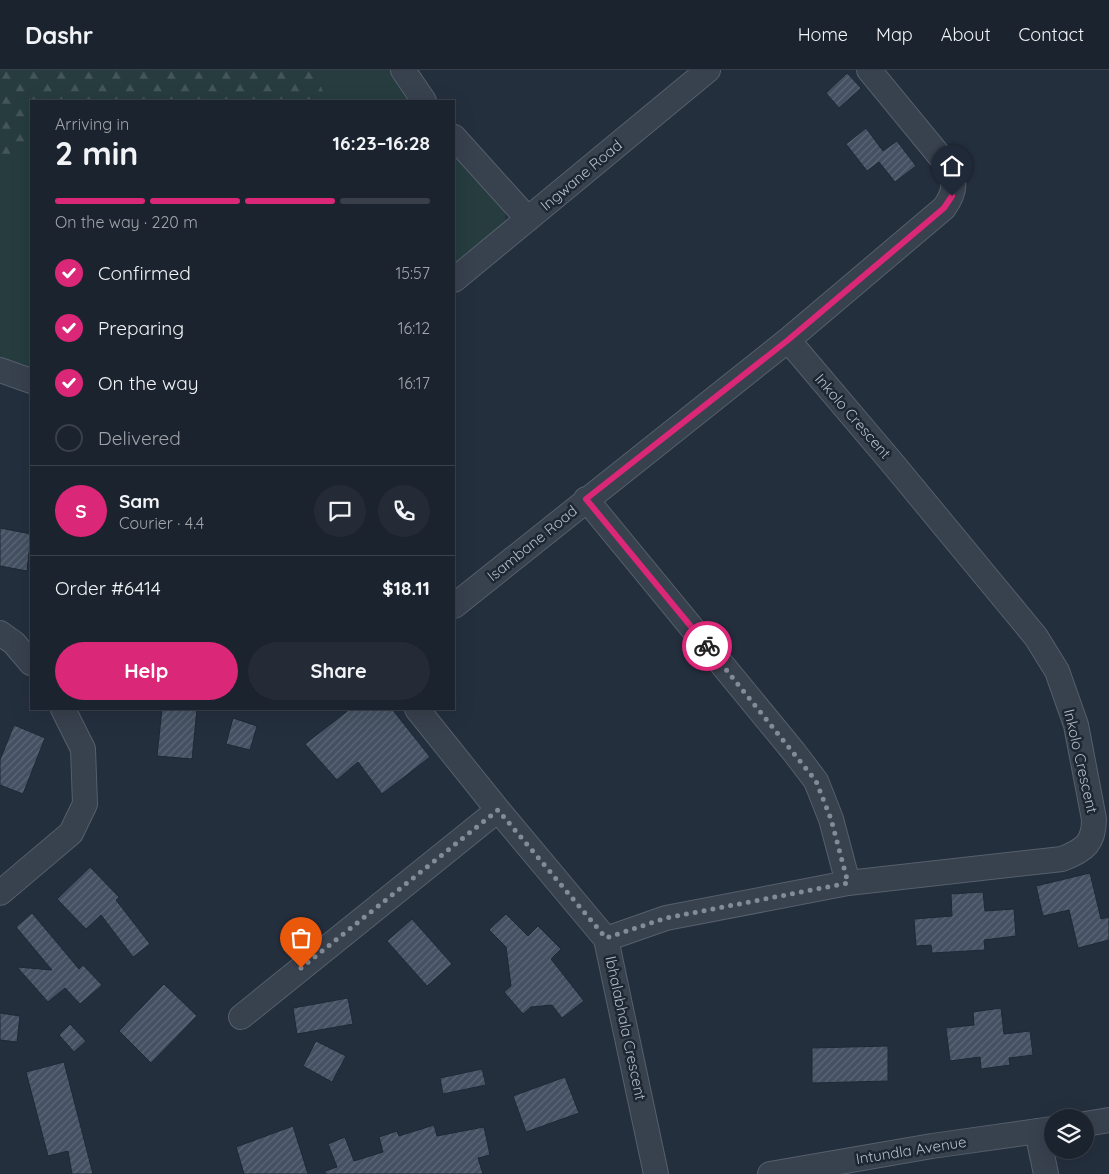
<!DOCTYPE html>
<meta charset="utf-8">
<style>
body{margin:0;font-family:Quicksand,sans-serif;background:#242b36;color:#f1f3f6;height:100vh;display:flex;flex-direction:column;font-size:19px;white-space:nowrap}
*{box-sizing:border-box;margin:0}
p{font-size:16px;color:#a0a4aa}
.icon{flex:none;width:28px;height:28px;fill:none;stroke:currentColor;stroke-width:2;stroke-linecap:round;stroke-linejoin:round}
.map{position:relative;flex:1;overflow:hidden}
.side{position:absolute;left:30px;top:30px;width:425px;height:610px;display:flex;flex-direction:column;background:#1b232e;border-radius:0px;box-shadow:0 5px 20px #0002,0 0 0 1px #39404a}
.side>*{flex:none}
.tools{position:absolute;left:1044px;top:1039px;display:grid;gap:10px}
.tools a{display:grid;place-items:center;width:50px;height:50px;border-radius:50%;background:#1b232e;box-shadow:0 5px 20px #0002,0 0 0 1px #39404a;font-size:25px}
.pin{position:absolute;display:grid;place-items:center;width:42px;height:42px;color:#fff;margin:-51px -21px;border-radius:50% 50% 50% 0;rotate:-45deg;box-shadow:0 0 5px #0007}
.pin .icon{rotate:45deg}
.courier{position:absolute;display:grid;place-items:center;width:50px;height:50px;margin:-25px;border:4px solid #db2777;border-radius:50%;background:#fff;color:#222;box-shadow:0 1px 6px #0007}
.headline em{font-style:normal;font-weight:700}
.headline div{display:flex;flex-direction:column-reverse}
.headline{display:flex;align-items:center;justify-content:space-between;height:85px;padding:0 25px}
h1{font-size:32px;font-weight:700;line-height:38px}
.bar{display:grid;grid-template-columns:repeat(4,1fr);gap:8px 5px;align-content:center;height:60px;padding:0 25px}
.bar i{height:6px;border-radius:4px;background:#39404a}
.bar .active{background:#db2777}
.bar p{grid-column:span 4}
.line{display:flex;align-items:center;gap:12px;padding:0 25px;border-top:1px solid #39404a}
.line div{flex:1}
.round{display:grid;place-items:center;flex:none;width:52px;height:52px;border-radius:26px;background:#242b36}
ol{padding:0 25px;list-style:none}
li{display:flex;align-items:center;gap:15px;height:55px}
li p{margin-inline-start:auto}
li .icon{padding:5px;border-radius:50%;background:#db2777;color:#fff;stroke-width:4}
li:last-child{color:#a0a4aa}
li i{width:28px;height:28px;border:2px solid #39404a;border-radius:50%}
.primary-button{display:flex;gap:10px;margin-top:auto;padding:10px 25px}
.primary-button a{flex:1;height:58px;border-radius:30px;background:#db2777;color:#fff;font-size:20px;font-weight:700;line-height:58px;text-align:center}
.primary-button a+a{background:#242b36;color:#f1f3f6}
header{display:flex;align-items:center;gap:30px;box-sizing:border-box;height:70px;padding:0 25px;background:#1b232e;border-bottom:1px solid #39404a}
header strong{font-size:24px}
nav{display:flex;gap:28px;margin-inline-start:auto;font-size:18px}
.map>svg:first-child{display:block}
.green{fill:#263c3f}
.forest{fill:url(#forest-firs)}
.building{fill:url(#building-hatch);stroke:#1f2835}
.lines{fill:none;stroke-linecap:round;stroke-linejoin:round}
.minor-casing{stroke:#565f6c;stroke-width:26}
.minor{stroke:#38414e;stroke-width:24}
.done{stroke:#828b98;stroke-width:5;stroke-dasharray:0 9}
.route{stroke:#db2777;stroke-width:6}
.labels{text-anchor:middle;dominant-baseline:central;stroke-width:5;stroke-linejoin:round;paint-order:stroke}
.street-label{font-size:15px;fill:#b4bcc9;stroke:#1d2633}
</style>
<header>
<strong>Dashr</strong>
<nav><a>Home</a><a>Map</a><a>About</a><a>Contact</a></nav>
</header>
<div class="map">
<svg width="1109" height="1104" viewBox="0 0 1109 1104">
<defs>
<pattern id="forest-firs" width="22" height="20" patternUnits="userSpaceOnUse" patternTransform="scale(1.25)"><rect width="22" height="20" fill="#263c3f"/><path d="M5 1l3.5 6h-7zM16 11l3.5 6h-7z" fill="#435659"/></pattern>
<pattern id="building-hatch" width="6" height="6" patternUnits="userSpaceOnUse" patternTransform="scale(1.25)"><rect width="6" height="6" fill="#455162"/><path d="M-1 1l2-2M0 6l6-6M5 7l2-2" fill="none" stroke="#5d6877"/></pattern>
</defs>
<rect width="100%" height="100%" fill="#242f3e"/>
<path class="green" d="M 0,0 L 396,0 L 417,31 L 31,31 L 31,305 L 0,295 Z
M 454,76 L 504,130 L 506,154 L 454,201 Z"/>
<path class="forest" d="M 0,0 L 314,0 L 327,31 L 31,31 L 31,85 L 16,86 L 0,103 Z"/>
<path class="building" d="M 847,3 L 861,18 L 839,38 L 826,23 Z
M 866,58 L 883,81 L 897,71 L 916,96 L 895,112 L 879,92 L 867,101 L 846,74 Z
M 0,458 L 31,464 L 27,501 L 0,496 Z
M 162,639 L 197,639 L 192,689 L 157,686 Z
M 350,639 L 392,639 L 430,687 L 382,724 L 358,692 L 337,710 L 305,674 Z
M 233,648 L 257,656 L 250,680 L 226,674 Z
M 14,655 L 45,668 L 23,724 L 0,715 L 0,690 Z
M 90,797 L 119,827 L 116,830 L 150,874 L 133,887 L 101,845 L 86,859 L 57,829 Z
M 1090,803 L 1101,849 L 1109,847 L 1109,870 L 1078,878 L 1069,840 L 1043,846 L 1036,816 Z
M 983,822 L 985,841 L 1014,839 L 1016,866 L 984,870 L 985,880 L 932,883 L 931,875 L 916,876 L 914,849 L 952,846 L 951,824 Z
M 32,843 L 79,899 L 83,895 L 102,915 L 80,934 L 65,918 L 48,932 L 17,897 L 52,900 L 16,857 Z
M 506,844 L 528,866 L 538,856 L 561,879 L 551,889 L 584,931 L 562,948 L 552,935 L 531,937 L 523,944 L 504,922 L 511,916 L 506,877 L 489,860 Z
M 412,849 L 452,894 L 427,916 L 387,871 Z
M 164,914 L 197,946 L 151,993 L 119,961 Z
M 348,928 L 353,954 L 297,964 L 293,938 Z
M 1001,938 L 1004,964 L 1030,961 L 1033,985 L 1009,988 L 1010,995 L 981,999 L 980,987 L 950,991 L 946,958 L 974,955 L 973,942 Z
M 0,943 L 20,946 L 17,972 L 0,970 Z
M 70,954 L 86,971 L 74,982 L 59,965 Z
M 316,971 L 346,986 L 332,1012 L 303,996 Z
M 888,976 L 888,1011 L 812,1013 L 812,978 Z
M 64,992 L 93,1104 L 72,1104 L 68,1081 L 48,1086 L 26,1002 Z
M 482,999 L 486,1015 L 443,1024 L 440,1008 Z
M 565,1007 L 579,1043 L 526,1062 L 513,1026 Z
M 434,1055 L 437,1066 L 484,1057 L 490,1085 L 478,1088 L 483,1104 L 325,1104 L 325,1101 L 337,1097 L 328,1074 L 345,1067 L 354,1091 L 383,1082 L 379,1067 L 397,1061 L 399,1066 Z
M 293,1056 L 308,1104 L 244,1104 L 236,1077 Z"/>
<g class="lines">
<defs>
<path id="minor" d="M 403,0 L 424,31
M 454,67 L 528,149
M 454,210 L 708,0
M 0,300 L 31,311
M 586,429 L 794,682 L 816,711 L 831,749 L 848,813
M 454,536 L 788,270 L 944,138 C 958,118 955,110 943,90 L 869,0
M 0,563 L 14,573 L 31,593
M 417,639 L 498,740 L 606,869 L 656,1104
M 0,823 L 71,763 L 85,734 L 83,679 L 63,639
M 606,869 L 666,848 L 848,813 L 1062,789 C 1085,780 1094,773 1094,749 L 1076,655 L 1057,601 L 1036,567 L 894,395 L 788,270
M 241,947 L 498,740
M 1085,1054 L 1109,1050
M 1037,1061 L 1046,1104
M 770,1104 L 932,1076 L 1052,1059"/>
</defs>
<use href="#minor" class="minor-casing"/>
<use href="#minor" class="minor"/>
</g>
<g class="lines">
<path class="done" d="M 301,898 L 498,740 L 606,868 L 666,848 L 848,813 L 831,749 L 816,711 L 707,576"/>
<path class="route" d="M 707,576 L 586,429 L 788,270 L 944,138 L 952,126"/>
</g>
<g class="labels">
<g class="street-label">
<text transform="translate(581 105) rotate(-40)">Ingwane Road</text>
<text transform="translate(853 346) rotate(49)">Inkolo Crescent</text>
<text transform="translate(532 473) rotate(-39)">Isambane Road</text>
<text transform="translate(1081 691) rotate(77)">Inkolo Crescent</text>
<text transform="translate(626 958) rotate(78)">Ibhalabhala Crescent</text>
<text transform="translate(911 1080) rotate(-9)">Intundla Avenue</text>
</g>
</g>
</svg>
<div class="tools">
<a><svg class="icon" aria-label="layers" viewBox="0 0 24 24"><path d="M12 4l9 5-9 5-9-5zM3 14l9 5 9-5"/></svg></a>
</div>
<div class="pin" style="left:301px;top:898px;background:#ea580c"><svg class="icon" aria-label="bag" viewBox="0 0 24 24"><path d="M5 8h14l-1 12H6zM9 8a3 3 0 0 1 6 0"/></svg></div>
<div class="pin" style="left:952px;top:126px;background:#1f2937"><svg class="icon" aria-label="home" viewBox="0 0 24 24"><path d="M3 11l9-7 9 7M6 9v11h12V9"/></svg></div>
<div class="courier" style="left:707px;top:576px"><svg class="icon" aria-label="bike" viewBox="0 0 24 24"><circle cx="6" cy="16" r="4"/><circle cx="18" cy="16" r="4"/><path d="M6 16l4-8h5l3 8M10 8l3 8H6M13 5h3"/></svg></div>
<section class="side">
<div class="headline"><div><h1>2 min</h1><p>Arriving in</p></div><em>16:23–16:28</em></div>
<div class="bar"><i class="active"></i><i class="active"></i><i class="active"></i><i></i><p>On the way · 220 m</p></div>
<ol>
<li><svg class="icon" aria-label="check" viewBox="0 0 24 24"><path d="M5 12l5 5 9-10"/></svg>Confirmed<p>15:57</p></li>
<li><svg class="icon" aria-label="check" viewBox="0 0 24 24"><path d="M5 12l5 5 9-10"/></svg>Preparing<p>16:12</p></li>
<li><svg class="icon" aria-label="check" viewBox="0 0 24 24"><path d="M5 12l5 5 9-10"/></svg>On the way<p>16:17</p></li>
<li><i></i>Delivered</li>
</ol>
<div class="line" style="height:90px"><b class="round" style="background:#db2777;color:#fff">S</b><div><b>Sam</b><p>Courier · 4.4</p></div><a class="round"><svg class="icon" aria-label="chat" viewBox="0 0 24 24"><path d="M4 5h16v11H9l-5 4z"/></svg></a><a class="round"><svg class="icon" aria-label="phone" viewBox="0 0 24 24"><path d="M5 4h4l2 5-3 2q2 4 5 5l2-3 5 2v4C11 20 4 13 5 4z"/></svg></a></div>
<div class="line" style="height:65px"><div>Order #6414</div><b>$18.11</b></div>
<div class="primary-button"><a>Help</a><a>Share</a></div>
</section>
</div>
